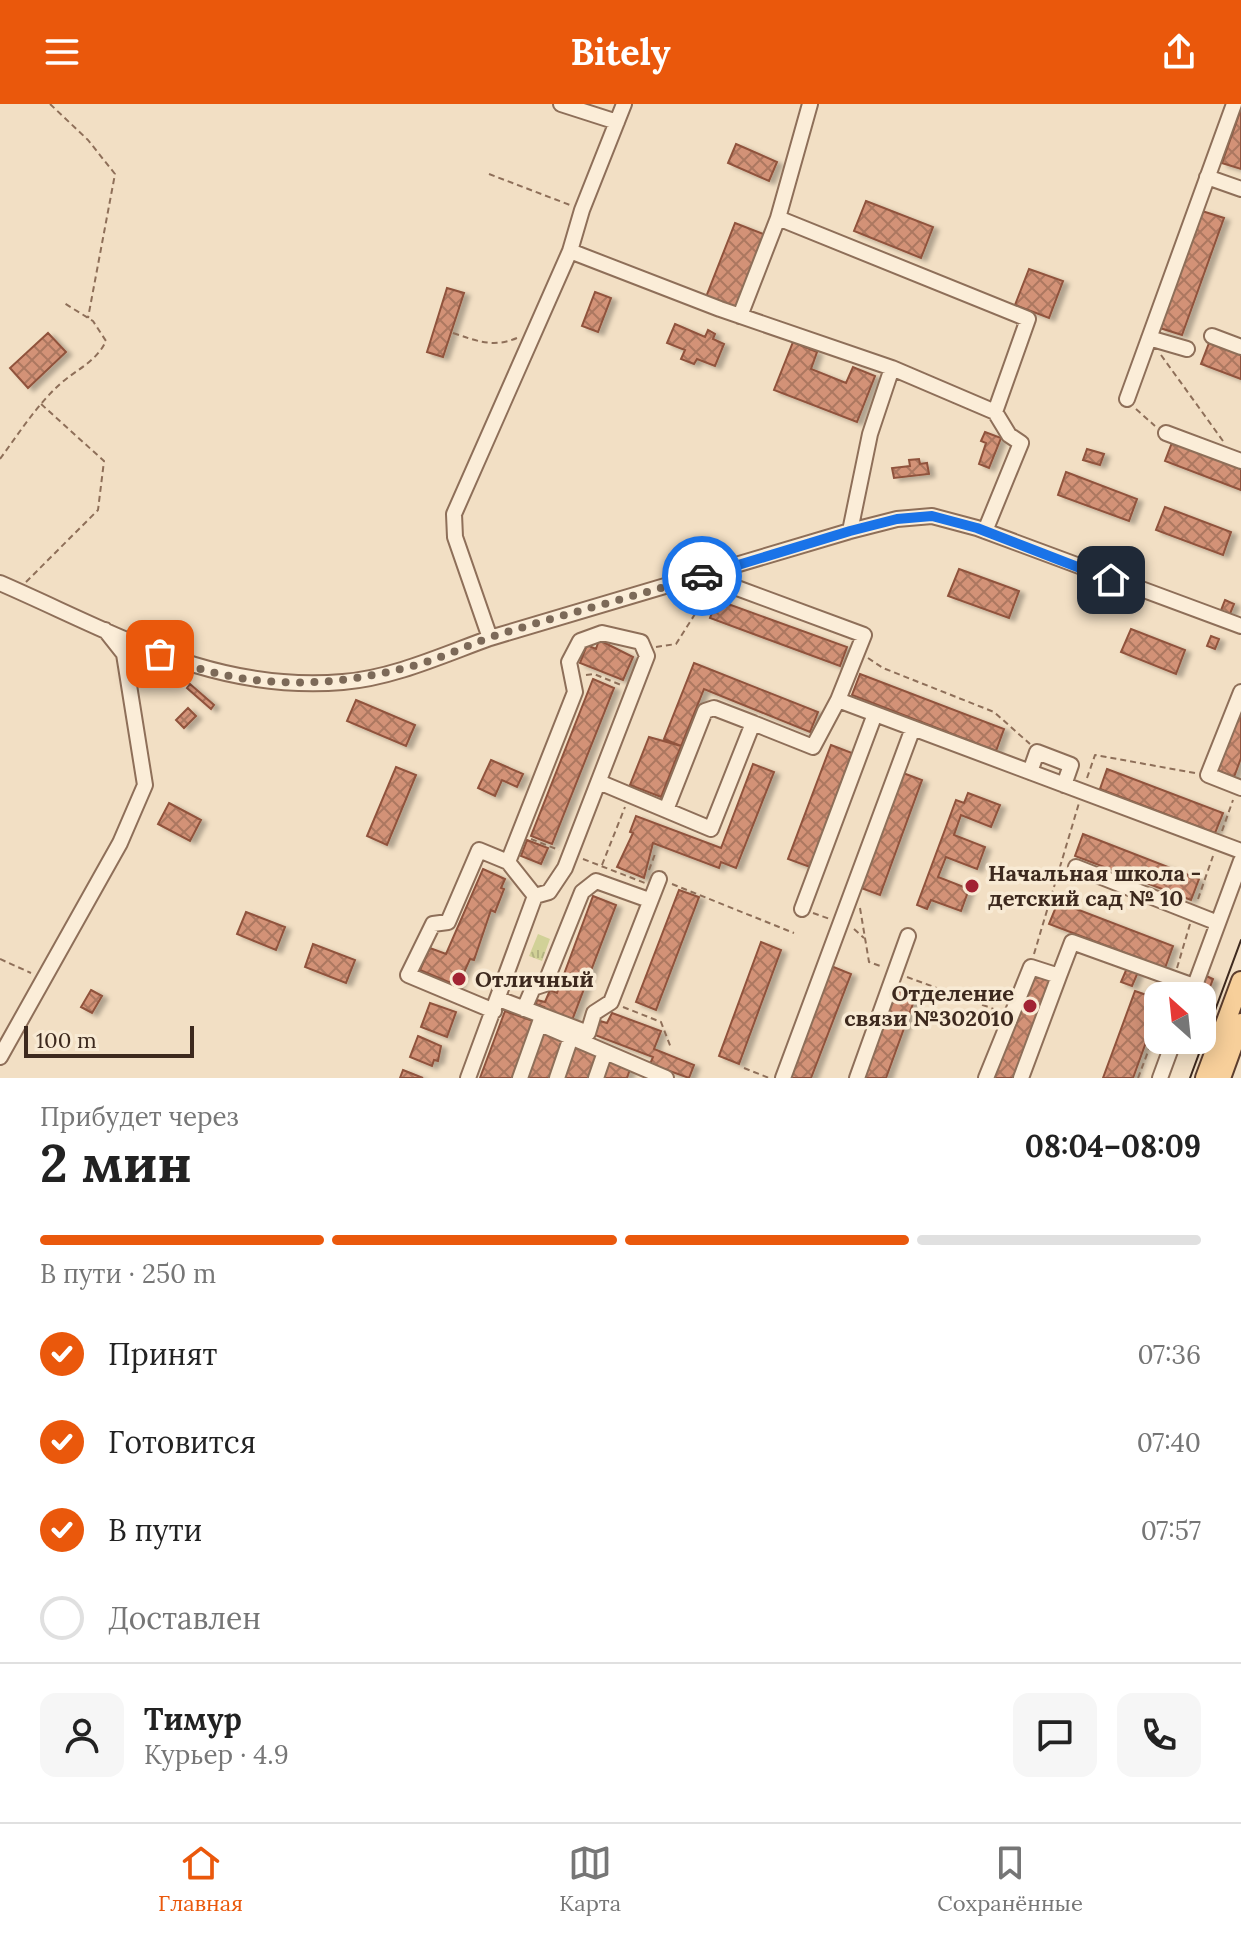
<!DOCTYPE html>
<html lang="ru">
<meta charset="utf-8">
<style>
body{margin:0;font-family:Lora,serif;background:#f6f6f6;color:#222;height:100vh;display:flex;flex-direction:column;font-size:30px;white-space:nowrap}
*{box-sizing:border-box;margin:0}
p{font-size:26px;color:#767676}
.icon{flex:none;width:44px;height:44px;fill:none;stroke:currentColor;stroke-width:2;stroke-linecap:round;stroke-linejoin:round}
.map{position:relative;height:974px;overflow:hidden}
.side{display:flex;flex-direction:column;background:#fff;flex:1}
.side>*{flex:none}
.needle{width:52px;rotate:333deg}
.tools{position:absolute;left:1144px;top:878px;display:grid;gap:16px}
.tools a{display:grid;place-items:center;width:72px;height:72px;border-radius:16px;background:#fff;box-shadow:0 4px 20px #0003;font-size:40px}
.scale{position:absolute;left:24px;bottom:20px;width:170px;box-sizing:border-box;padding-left:8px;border:4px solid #3d291e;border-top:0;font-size:22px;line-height:28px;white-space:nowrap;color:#3d291e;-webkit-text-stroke:6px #f8ead4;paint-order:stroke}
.pin{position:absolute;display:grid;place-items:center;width:68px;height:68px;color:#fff;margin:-34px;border-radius:16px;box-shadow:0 4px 12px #0006}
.courier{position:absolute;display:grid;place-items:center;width:80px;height:80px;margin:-40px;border:6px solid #1a73e8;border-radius:50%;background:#fff;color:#222;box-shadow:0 2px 10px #0007}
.overview em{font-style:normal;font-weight:800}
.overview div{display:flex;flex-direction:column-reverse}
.overview{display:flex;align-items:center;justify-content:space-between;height:136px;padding:0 40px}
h1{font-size:52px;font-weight:800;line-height:60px}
.bar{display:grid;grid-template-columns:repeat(4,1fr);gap:12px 8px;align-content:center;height:96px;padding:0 40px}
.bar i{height:10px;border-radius:6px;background:#e0e0e0}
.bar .on{background:#ea580c}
.bar p{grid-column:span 4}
.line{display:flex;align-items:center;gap:20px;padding:0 40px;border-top:2px solid #e0e0e0}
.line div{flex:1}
.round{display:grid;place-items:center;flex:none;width:84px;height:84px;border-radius:16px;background:#f6f6f6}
ol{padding:0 40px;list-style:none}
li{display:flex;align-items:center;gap:24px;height:88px}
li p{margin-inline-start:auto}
li .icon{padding:8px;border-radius:50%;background:#ea580c;color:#fff;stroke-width:4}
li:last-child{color:#767676}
li i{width:44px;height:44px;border:4px solid #e0e0e0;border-radius:50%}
header{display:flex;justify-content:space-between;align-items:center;height:104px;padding:0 40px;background:#ea580c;color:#fff;font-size:36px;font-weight:800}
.tab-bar{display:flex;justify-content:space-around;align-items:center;height:112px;border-top:2px solid #e0e0e0;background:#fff;font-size:22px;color:#767676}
.tab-bar a{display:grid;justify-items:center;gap:4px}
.tab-bar .on{color:#ea580c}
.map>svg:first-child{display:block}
.park{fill:url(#park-tufts)}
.building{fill:url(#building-cross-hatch);stroke:#90533c;stroke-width:2;filter:url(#shadow)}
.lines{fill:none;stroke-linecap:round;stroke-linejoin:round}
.minor-casing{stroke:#8e6f59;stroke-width:18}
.major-casing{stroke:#5c3d2d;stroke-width:22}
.path{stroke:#8e6f59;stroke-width:2;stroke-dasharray:6 4;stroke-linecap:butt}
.minor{stroke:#fbedd8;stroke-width:14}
.major{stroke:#f7cf9a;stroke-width:18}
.tram{stroke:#3d291e;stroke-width:2}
.done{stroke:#7c6958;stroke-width:8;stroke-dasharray:0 14.4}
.route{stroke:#1a73e8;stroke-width:10}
.poi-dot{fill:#a22333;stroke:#f8ead4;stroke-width:3}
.labels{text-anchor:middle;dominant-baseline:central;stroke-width:7;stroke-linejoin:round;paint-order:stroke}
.poi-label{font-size:22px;font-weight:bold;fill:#3d291e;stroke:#f8ead4;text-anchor:start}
</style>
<header><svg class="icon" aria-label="menu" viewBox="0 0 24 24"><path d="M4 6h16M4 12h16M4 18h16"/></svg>Bitely<svg class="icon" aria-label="share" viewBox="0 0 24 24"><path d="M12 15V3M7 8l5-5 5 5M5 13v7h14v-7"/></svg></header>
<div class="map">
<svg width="1241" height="974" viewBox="0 0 1241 974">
<defs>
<pattern id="park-tufts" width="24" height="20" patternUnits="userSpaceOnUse" patternTransform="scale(2)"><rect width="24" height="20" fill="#d1d197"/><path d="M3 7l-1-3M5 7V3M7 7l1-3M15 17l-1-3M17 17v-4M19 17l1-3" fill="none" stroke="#b4b382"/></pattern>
<pattern id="building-cross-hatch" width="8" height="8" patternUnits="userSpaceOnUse" patternTransform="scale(2)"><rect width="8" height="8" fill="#d39277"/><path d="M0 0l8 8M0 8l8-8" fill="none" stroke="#ac7761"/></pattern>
<filter id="shadow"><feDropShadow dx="5.5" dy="3" stdDeviation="2" flood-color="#0004"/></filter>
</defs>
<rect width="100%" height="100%" fill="#f2dfc4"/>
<path class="park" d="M 538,830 L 550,835 L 542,857 L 529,852 Z"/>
<path class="building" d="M 1241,5 L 1241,65 L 1222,59 Z
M 736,40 L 777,58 L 769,77 L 728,59 Z
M 866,97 L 933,123 L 921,154 L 854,127 Z
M 1202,107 L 1224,114 L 1182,231 L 1160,224 Z
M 735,119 L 766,131 L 737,205 L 706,193 Z
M 1029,165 L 1063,177 L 1049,214 L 1015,201 Z
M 447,184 L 464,189 L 443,253 L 427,248 Z
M 595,188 L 611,194 L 598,228 L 582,222 Z
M 675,220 L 705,233 L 708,226 L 715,230 L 713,235 L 724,240 L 715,262 L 697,255 L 694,260 L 681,255 L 685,246 L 667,239 Z
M 48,229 L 66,248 L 28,284 L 10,264 Z
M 793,238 L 817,248 L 811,265 L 846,279 L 853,263 L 875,272 L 857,318 L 774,286 Z
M 1209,239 L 1241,251 L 1241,275 L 1201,260 Z
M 985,328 L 1001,334 L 989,364 L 979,360 L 986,339 L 981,337 Z
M 1173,336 L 1241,362 L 1241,386 L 1165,357 Z
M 1087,345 L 1104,350 L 1100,361 L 1083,356 Z
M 919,355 L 920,360 L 927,359 L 929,370 L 894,374 L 892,364 L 910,362 L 909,356 Z
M 1066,368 L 1137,395 L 1129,417 L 1058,391 Z
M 1165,403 L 1231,428 L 1223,451 L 1156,426 Z
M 959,465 L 1019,487 L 1009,514 L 948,492 Z
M 717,496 L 847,543 L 840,562 L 710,514 Z
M 1225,496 L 1234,500 L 1227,517 L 1218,514 Z
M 1131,525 L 1185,546 L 1176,570 L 1121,548 Z
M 1211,532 L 1219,535 L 1215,545 L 1207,542 Z
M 599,536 L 633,553 L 623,576 L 580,559 L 587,541 L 596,545 Z
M 694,559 L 818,608 L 810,628 L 704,585 L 681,642 L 664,635 Z
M 860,570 L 1004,625 L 996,647 L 852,591 Z
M 593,575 L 614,584 L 552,740 L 531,732 Z
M 190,580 L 214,601 L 211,605 L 187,584 Z
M 1241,594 L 1241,654 L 1234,673 L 1213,665 Z
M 356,596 L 415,621 L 406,642 L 347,617 Z
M 188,604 L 196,612 L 184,624 L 176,616 Z
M 649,633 L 681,642 L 661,693 L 630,681 Z
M 831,641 L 852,649 L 810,763 L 788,755 Z
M 491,656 L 523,670 L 517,683 L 502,676 L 495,692 L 478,684 Z
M 753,660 L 774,668 L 736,764 L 721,758 L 719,764 L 653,739 L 644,774 L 617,763 L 633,729 L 630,728 L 636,712 L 721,744 Z
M 396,663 L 416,671 L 387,741 L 367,732 Z
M 1107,665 L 1223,709 L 1215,729 L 1100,685 Z
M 903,669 L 922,676 L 880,791 L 861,784 Z
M 968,689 L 1000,701 L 991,723 L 961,711 L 954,731 L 985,743 L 977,765 L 946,753 L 938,773 L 969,785 L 961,807 L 931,796 L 927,805 L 917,801 L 956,696 L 964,699 Z
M 169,699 L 201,716 L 190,737 L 158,720 Z
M 1083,730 L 1199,775 L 1191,796 L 1075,752 Z
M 527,736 L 548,744 L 541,760 L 521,752 Z
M 483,765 L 505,775 L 501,784 L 504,785 L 495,808 L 491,806 L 474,856 L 470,855 L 458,882 L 420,866 L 430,844 L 446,850 Z
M 679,786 L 699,793 L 656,906 L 636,898 Z
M 593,792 L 616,801 L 571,919 L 541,908 L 544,903 L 536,900 L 537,896 L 545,898 L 550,886 L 557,889 Z
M 1058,798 L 1173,842 L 1165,864 L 1049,820 Z
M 246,808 L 285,823 L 276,846 L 237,830 Z
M 761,838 L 781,846 L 739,960 L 719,952 Z
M 313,840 L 355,856 L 346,879 L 305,863 Z
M 831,862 L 851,870 L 811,974 L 789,974 Z
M 1127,864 L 1138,868 L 1132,882 L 1121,878 Z
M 1033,867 L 1055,876 L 1017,974 L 992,974 Z
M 1202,870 L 1213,875 L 1207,891 L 1196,886 Z
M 91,886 L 102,892 L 92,909 L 81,903 Z
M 895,886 L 915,894 L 886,974 L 863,974 Z
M 1135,887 L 1158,895 L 1158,905 L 1133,974 L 1103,974 Z
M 430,899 L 456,908 L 447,933 L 421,923 Z
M 505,907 L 533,917 L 512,974 L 480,974 Z
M 612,909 L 661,927 L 654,945 L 694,961 L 689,974 L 650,960 L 653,953 L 595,931 L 600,917 L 607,919 Z
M 542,927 L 565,936 L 551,974 L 525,974 Z
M 418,932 L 441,942 L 438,957 L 434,956 L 432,962 L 410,953 Z
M 576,940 L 600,949 L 590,974 L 563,974 Z
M 609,956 L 630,965 L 627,974 L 602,974 Z
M 403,966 L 423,974 L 400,974 Z"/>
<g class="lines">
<defs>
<path id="minor" d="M 561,0 L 617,18
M 624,0 L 582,106 L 570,147 L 454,410 L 455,433 L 490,534 L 850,427 L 897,415 L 932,412 L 977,424 L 1241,522
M 810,0 L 778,114 L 1028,215 L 995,308 L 892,264
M 1207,73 L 1241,85
M 570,147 L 720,205 L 892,264 L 870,330 L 850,427
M 740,212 L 778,114
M 1212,232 L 1241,243
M 1149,234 L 1187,245
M 1127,295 L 1234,0
M 1166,329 L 1241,357
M 985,427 L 1021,339 L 1009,331 L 995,308
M 0,479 C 115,529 213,589 343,578 C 393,574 443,551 490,534
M 1241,588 L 1208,671 L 1241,684
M 838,596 L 1241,747
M 1030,668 L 1037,648 L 1071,661 L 1064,681
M 599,678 L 711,725 L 753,619 L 813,643 L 838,596 L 864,531 L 737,484
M 666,706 L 705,607 L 714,604 L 753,619
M 1076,763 L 1218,819
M 802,805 L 875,610
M 1191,892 L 1241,757
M 499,895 L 588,929 L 594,909 L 611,898 L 659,775
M 524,905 L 533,884 L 545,880 L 582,788 L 596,777 L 649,796
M 494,907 L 408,871 L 433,820 L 448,818 L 479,746 L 508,758 L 535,792
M 545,922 L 666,974
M 0,953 L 120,739 L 145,681 L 124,550 L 105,526
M 468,974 L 535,792 L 549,788 L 565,764 L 647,552 L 641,538 L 602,529 L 580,537 L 569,558 L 575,588 L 508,758
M 520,974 L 540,918
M 557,974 L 571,933
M 596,974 L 605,948
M 783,974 L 913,624
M 857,974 L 908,832
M 986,974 L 1031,863 L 1059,872 L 1072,838 L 1194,882
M 1021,974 L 1059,872
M 1160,974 L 1174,936"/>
<path id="major" d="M 1205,974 L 1241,877
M 1221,974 L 1241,919"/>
</defs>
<use href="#minor" class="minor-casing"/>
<use href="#major" class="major-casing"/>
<path class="path" d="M 50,0 L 88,36 L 115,70 L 88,214
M 489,70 L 570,101
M 453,229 C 477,237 493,244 517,234
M 1161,251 L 1223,337
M 1136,305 L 1155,322
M 0,355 C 19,329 37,301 60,280 C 77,265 96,258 106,237 L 93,217 L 64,199
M 26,478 L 98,406 L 104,357 L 41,300
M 656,543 L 676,540 L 709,488 L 724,486
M 868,554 L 883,564 L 994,608 L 1030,640
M 586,571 L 594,570 L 621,581
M 1087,674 L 1095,651 L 1195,669
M 1222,727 L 1233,696
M 531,735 L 559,746
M 583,755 L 645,779
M 602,761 L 625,703
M 649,766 L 655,750
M 672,780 L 794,829
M 1198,795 L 1213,752
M 860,804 L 869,858 L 883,863
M 813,809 L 830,815
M 854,825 L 864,834
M 1034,850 L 1079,699
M 0,855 L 31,869
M 1177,864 L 1190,820
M 907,873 L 999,907
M 623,903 L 661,918 L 671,944
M 744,964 L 769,974
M 1138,974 L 1158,921"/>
<use href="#minor" class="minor"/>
<use href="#major" class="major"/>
<path class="tram" d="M 1190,974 L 1241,836"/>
</g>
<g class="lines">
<path class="done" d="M 160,550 C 243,587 330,585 416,561 C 442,554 466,542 491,533 C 561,511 632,493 702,472"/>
<path class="route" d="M 702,472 L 850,427 L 897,415 L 932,412 L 977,424 L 1111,476"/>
</g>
<g class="poi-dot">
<circle cx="972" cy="782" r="8"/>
<circle cx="459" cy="875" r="8"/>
<circle cx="1030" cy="902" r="8"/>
</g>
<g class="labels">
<g class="poi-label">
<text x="988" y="769">Начальная школа -<tspan x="988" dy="25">детский сад № 10</tspan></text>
<text x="475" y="875">Отличный</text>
<text x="1014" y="889" text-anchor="end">Отделение<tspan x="1014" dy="25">связи №302010</tspan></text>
</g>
</g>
</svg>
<div class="tools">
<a><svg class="needle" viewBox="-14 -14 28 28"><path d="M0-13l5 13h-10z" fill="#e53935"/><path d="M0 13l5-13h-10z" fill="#767676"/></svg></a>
</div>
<div class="scale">100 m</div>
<div class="pin" style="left:160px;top:550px;background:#ea580c"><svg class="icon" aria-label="bag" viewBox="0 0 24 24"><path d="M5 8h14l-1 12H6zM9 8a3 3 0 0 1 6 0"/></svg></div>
<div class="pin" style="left:1111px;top:476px;background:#1f2937"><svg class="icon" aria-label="home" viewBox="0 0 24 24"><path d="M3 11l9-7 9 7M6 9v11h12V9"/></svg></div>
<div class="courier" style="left:702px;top:472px"><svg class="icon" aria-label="car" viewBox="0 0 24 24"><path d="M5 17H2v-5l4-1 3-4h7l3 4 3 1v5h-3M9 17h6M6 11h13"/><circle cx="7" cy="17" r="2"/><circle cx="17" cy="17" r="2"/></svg></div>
</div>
<section class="side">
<div class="overview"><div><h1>2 мин</h1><p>Прибудет через</p></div><em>08:04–08:09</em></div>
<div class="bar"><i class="on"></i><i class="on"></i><i class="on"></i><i></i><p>В пути · 250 m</p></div>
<ol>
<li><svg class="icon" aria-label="check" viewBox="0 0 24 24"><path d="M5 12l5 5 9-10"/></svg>Принят<p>07:36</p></li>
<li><svg class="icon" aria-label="check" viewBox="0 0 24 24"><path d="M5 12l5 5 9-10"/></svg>Готовится<p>07:40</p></li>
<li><svg class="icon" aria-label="check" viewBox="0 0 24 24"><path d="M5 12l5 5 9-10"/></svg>В пути<p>07:57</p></li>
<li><i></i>Доставлен</li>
</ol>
<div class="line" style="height:144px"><a class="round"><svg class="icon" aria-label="person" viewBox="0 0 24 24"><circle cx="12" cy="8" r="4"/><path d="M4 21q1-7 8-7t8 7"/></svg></a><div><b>Тимур</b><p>Курьер · 4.9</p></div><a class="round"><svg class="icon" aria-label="chat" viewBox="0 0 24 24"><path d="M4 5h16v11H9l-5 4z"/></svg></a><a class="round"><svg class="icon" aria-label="phone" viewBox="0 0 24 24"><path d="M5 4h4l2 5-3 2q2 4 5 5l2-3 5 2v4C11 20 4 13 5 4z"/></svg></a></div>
</section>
<nav class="tab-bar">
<a class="on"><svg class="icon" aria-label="home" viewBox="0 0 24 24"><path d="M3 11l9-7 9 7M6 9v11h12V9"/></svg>Главная</a>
<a><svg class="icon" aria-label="map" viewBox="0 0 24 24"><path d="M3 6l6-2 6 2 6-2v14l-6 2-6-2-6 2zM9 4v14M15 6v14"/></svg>Карта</a>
<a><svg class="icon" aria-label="saved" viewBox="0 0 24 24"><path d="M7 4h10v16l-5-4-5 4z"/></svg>Сохранённые</a>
</nav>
